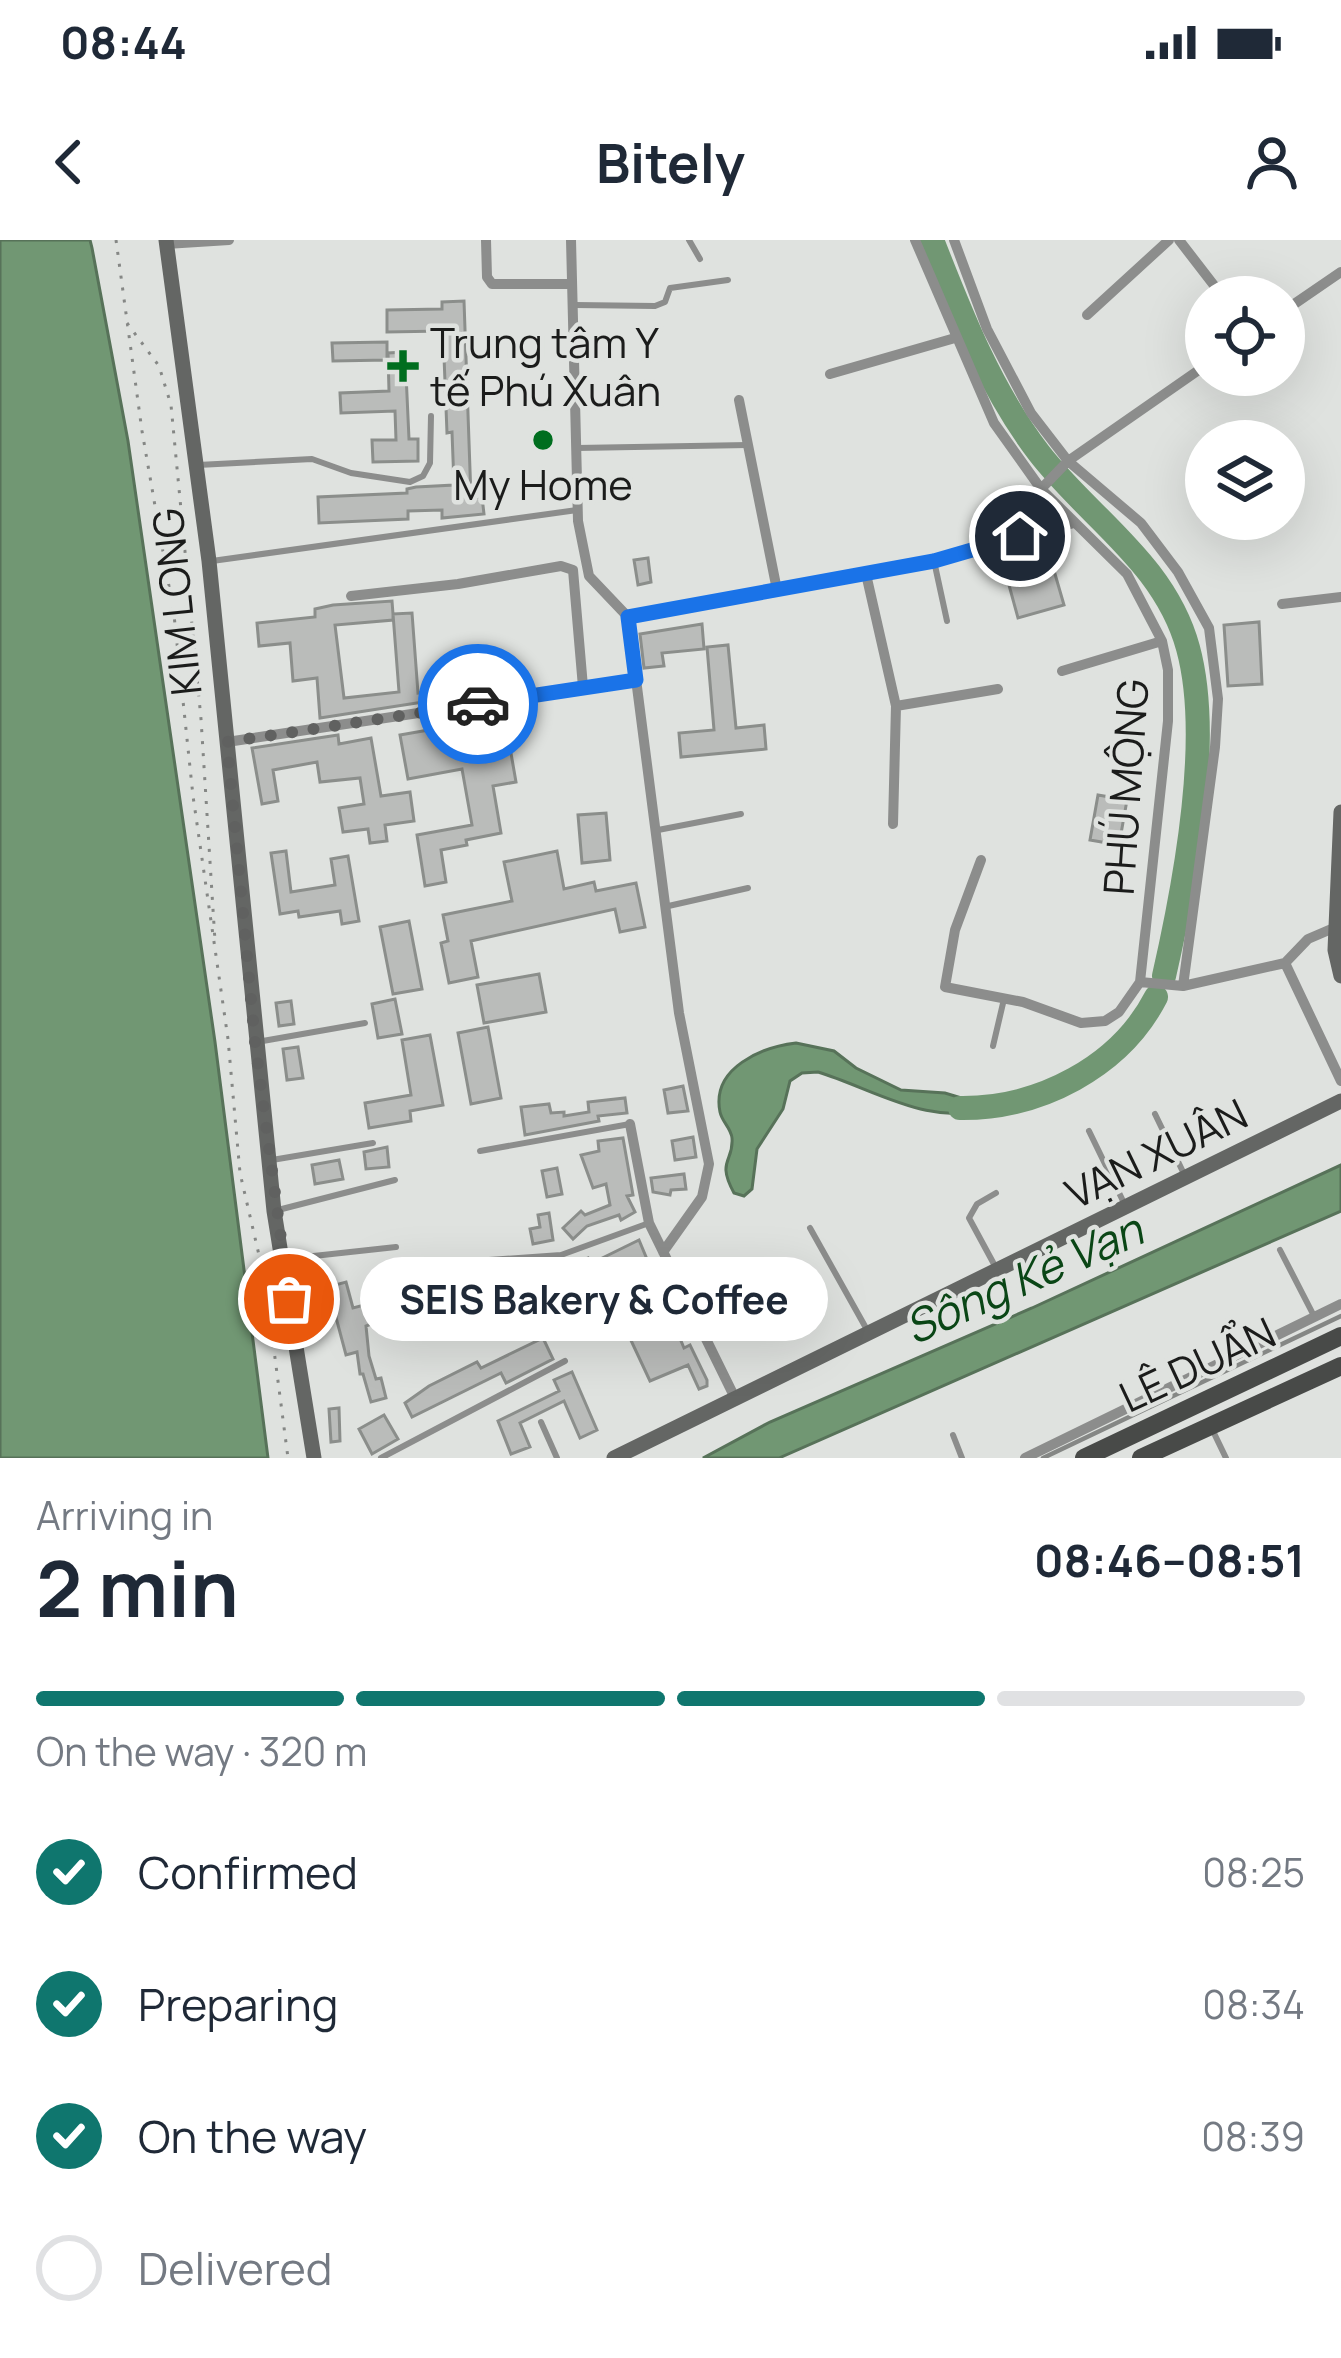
<!DOCTYPE html>
<meta charset="utf-8">
<style>
body{margin:0;font-family:Manrope,sans-serif;background:#f2f2f3;color:#1f2937;height:100vh;display:flex;flex-direction:column;font-size:45px;white-space:nowrap}
*{box-sizing:border-box;margin:0}
p{font-size:39px;color:#747a83}
.icon{flex:none;width:66px;height:66px;fill:none;stroke:currentColor;stroke-width:2;stroke-linecap:round;stroke-linejoin:round}
.map{position:relative;height:1218px;overflow:hidden}
.side{display:flex;flex-direction:column;background:#fff;flex:1}
.side>*{flex:none}
.controls{position:absolute;left:1185px;top:36px;display:grid;gap:24px}
.controls a{display:grid;place-items:center;width:120px;height:120px;border-radius:50%;background:#fff;box-shadow:0 12px 48px #0002;font-size:60px}
.pin{position:absolute;display:grid;place-items:center;width:102px;height:102px;color:#fff;margin:-51px;border:6px solid #fff;border-radius:50%;box-shadow:0 3px 12px #0007}
.courier{position:absolute;display:grid;place-items:center;width:120px;height:120px;margin:-60px;border:9px solid #1a73e8;border-radius:50%;background:#fff;color:#222;box-shadow:0 3px 15px #0007}
.bubble{position:absolute;height:84px;border-radius:42px;background:#fff;box-shadow:0 12px 48px #0002;font-size:39px;font-weight:700;line-height:84px;text-align:center}
.headline em{font-style:normal;font-weight:700}
.headline div{display:flex;flex-direction:column-reverse}
.headline{display:flex;align-items:center;justify-content:space-between;height:204px;padding:0 36px}
h1{font-size:78px;font-weight:700;line-height:90px}
.bar{display:grid;grid-template-columns:repeat(4,1fr);gap:18px 12px;align-content:center;height:144px;padding:0 36px}
.bar i{height:15px;border-radius:9px;background:#e0e1e3}
.bar .current{background:#0f766e}
.bar p{grid-column:span 4}
ol{padding:0 36px;list-style:none}
li{display:flex;align-items:center;gap:36px;height:132px}
li p{margin-inline-start:auto}
li .icon{padding:12px;border-radius:50%;background:#0f766e;color:#fff;stroke-width:4}
li:last-child{color:#747a83}
li i{width:66px;height:66px;border:6px solid #e0e1e3;border-radius:50%}
.status{display:flex;justify-content:space-between;align-items:center;height:84px;padding:0 60px;background:#fff;direction:ltr}
.status svg{height:33px;fill:currentColor}
header{display:flex;justify-content:space-between;align-items:center;height:156px;padding:0 36px;background:#fff;font-size:54px;font-weight:700}
.map>svg:first-child{display:block}
.water{fill:#719773;stroke:#577259;stroke-width:3}
.lines{fill:none;stroke-linecap:round;stroke-linejoin:round}
.river{stroke:#719773;stroke-width:24}
.building{fill:#babcba;stroke:#8b8e8b;stroke-width:3;fill-rule:evenodd}
.path{stroke:#858785;stroke-width:3;stroke-dasharray:3 9;stroke-linecap:butt}
.lane{stroke:#8c8d8c;stroke-width:6}
.street{stroke:#8c8d8c;stroke-width:10}
.secondary{stroke:#646664;stroke-width:15}
.primary{stroke:#484a48;stroke-width:18}
.rail{stroke:#858785;stroke-width:4.5}
.done{stroke:#606160;stroke-width:12;stroke-dasharray:0 21.6}
.route{stroke:#1a73e8;stroke-width:15}
.poi-dot{fill:#006e1f;stroke:#dfe2df;stroke-width:4.5}
.labels{text-anchor:middle;dominant-baseline:central;stroke-width:9;stroke-linejoin:round;paint-order:stroke}
.poi-label{font-size:42px;fill:#1b1c1b;stroke:#dfe2df;text-anchor:start}
.street-label{font-size:42px;fill:#1b1c1b;stroke:#dfe2df}
.water-label{font-size:45px;font-style:italic;fill:#0a4616;stroke:#dfe2df}
</style>
<div class="status"><b>08:44</b><svg viewBox="0 0 49 12"><path d="M0 12V9h3v3zM5 12V6h3v6zM10 12V3h3v9zM15 12V0h3v12zM26 1h20v11H26zM47 4h2v5h-2z"/></svg></div>
<header><svg class="icon" aria-label="back" viewBox="0 0 24 24"><path d="M15 5l-7 7 7 7"/></svg>Bitely<svg class="icon" aria-label="person" viewBox="0 0 24 24"><circle cx="12" cy="8" r="4"/><path d="M4 21q1-7 8-7t8 7"/></svg></header>
<div class="map">
<svg width="1341" height="1218" viewBox="0 0 1341 1218">
<rect width="100%" height="100%" fill="#dfe2df"/>
<path class="water" d="M 0,0 L 90,0 L 92,8 L 128,201 L 215,802 L 268,1218 L 0,1218 Z
M 796,803 L 834,811 L 856,828 L 901,850 L 945,853 L 991,867 C 932,889 874,849 818,832 L 802,833 L 790,841 L 783,869 L 757,909 L 752,949 L 744,956 L 734,953 C 716,920 734,922 732,898 C 731,888 722,882 720,872 C 711,827 763,807 796,803 Z
M 1341,925 L 1341,971 L 779,1218 L 703,1218 L 770,1182 L 1032,1068 Z"/>
<g class="lines">
<path class="river" d="M 932,0 C 961,74 990,149 1039,213 C 1089,278 1165,323 1188,408 C 1213,499 1185,644 1164,736
M 960,868 C 1039,869 1120,827 1156,757"/>
</g>
<path class="building" d="M 464,61 L 471,258 L 482,257 L 484,274 L 442,278 L 442,270 L 408,271 L 408,279 L 319,283 L 318,257 L 407,253 L 407,249 L 416,247 L 454,245 L 452,192 L 447,193 L 443,91 L 387,92 L 387,70 L 442,69 L 442,62 Z
M 387,102 L 387,120 L 333,121 L 332,103 Z
M 405,112 L 409,199 L 418,199 L 418,221 L 373,222 L 372,200 L 396,200 L 395,171 L 341,173 L 340,153 L 389,151 L 388,113 Z
M 1046,303 L 1064,365 L 1018,378 L 1001,316 Z
M 648,318 L 651,342 L 638,345 L 634,320 Z
M 392,361 L 393,374 L 412,373 L 418,453 L 448,450 L 449,458 L 320,478 L 317,438 L 293,441 L 290,403 L 259,406 L 257,383 L 315,377 L 315,369 L 333,365 ZM 393,374 L 399,452 L 344,458 L 335,385 L 393,380 Z
M 1259,382 L 1262,444 L 1228,446 L 1224,385 Z
M 702,384 L 704,409 L 662,413 L 664,426 L 644,428 L 640,394 Z
M 728,405 L 736,488 L 764,485 L 766,509 L 681,517 L 679,493 L 714,490 L 707,407 Z
M 489,472 L 494,498 L 508,496 L 516,542 L 493,546 L 501,593 L 466,600 L 467,605 L 441,610 L 446,642 L 425,646 L 417,595 L 472,585 L 462,529 L 408,539 L 400,495 L 440,488 L 439,480 Z
M 338,495 L 339,504 L 371,498 L 381,556 L 410,552 L 414,581 L 385,585 L 387,601 L 370,603 L 368,589 L 343,592 L 339,568 L 364,564 L 360,538 L 320,542 L 317,522 L 273,530 L 278,561 L 262,564 L 252,508 Z
M 1098,555 L 1127,560 L 1119,605 L 1090,600 Z
M 606,573 L 610,620 L 582,623 L 578,575 Z
M 286,611 L 291,652 L 335,645 L 331,619 L 348,616 L 359,681 L 342,684 L 340,671 L 299,677 L 298,671 L 280,674 L 271,613 Z
M 557,611 L 564,649 L 594,642 L 596,651 L 636,643 L 645,687 L 620,692 L 615,669 L 471,701 L 478,737 L 449,743 L 441,703 L 448,701 L 443,675 L 512,661 L 504,622 Z
M 409,681 L 422,749 L 393,754 L 380,687 Z
M 539,734 L 546,772 L 484,783 L 477,745 Z
M 395,759 L 402,794 L 378,798 L 372,764 Z
M 291,761 L 294,784 L 279,786 L 276,763 Z
M 488,787 L 501,858 L 471,864 L 458,793 Z
M 430,795 L 443,865 L 410,871 L 411,881 L 369,888 L 365,863 L 411,855 L 402,800 Z
M 298,807 L 303,838 L 287,840 L 283,809 Z
M 683,846 L 688,871 L 668,873 L 664,850 Z
M 625,858 L 627,873 L 598,876 L 599,881 L 525,895 L 521,867 L 549,864 L 551,873 L 564,872 L 564,876 L 589,872 L 588,862 Z
M 693,897 L 696,917 L 675,920 L 672,901 Z
M 623,898 L 633,955 L 627,956 L 635,972 L 621,980 L 619,975 L 587,986 L 573,999 L 563,988 L 581,971 L 585,975 L 610,965 L 606,944 L 593,948 L 581,915 L 599,911 L 598,901 Z
M 387,907 L 389,927 L 366,929 L 364,912 Z
M 339,920 L 343,939 L 315,944 L 312,925 Z
M 557,928 L 562,954 L 547,957 L 542,931 Z
M 684,934 L 686,949 L 671,950 L 670,955 L 653,952 L 651,938 Z
M 549,973 L 553,1000 L 533,1004 L 530,989 L 540,987 L 538,975 Z
M 639,1000 L 684,1108 L 690,1105 L 707,1140 L 707,1146 L 699,1149 L 688,1125 L 650,1141 L 613,1062 L 621,1058 L 608,1028 L 580,1040 L 573,1024 L 588,1018 L 590,1024 Z
M 346,1042 L 353,1068 L 368,1064 L 374,1083 L 366,1086 L 369,1116 L 376,1139 L 381,1138 L 386,1158 L 371,1162 L 363,1134 L 360,1134 L 357,1112 L 346,1115 L 334,1070 L 319,1075 L 315,1064 L 338,1057 L 335,1045 Z
M 543,1046 L 558,1070 L 549,1076 L 534,1051 Z
M 543,1098 L 553,1119 L 506,1143 L 501,1133 L 412,1177 L 405,1163 L 429,1146 L 477,1122 L 481,1128 Z
M 572,1132 L 597,1190 L 580,1198 L 564,1161 L 520,1183 L 530,1207 L 511,1214 L 498,1181 L 559,1151 L 554,1140 Z
M 339,1168 L 340,1201 L 331,1202 L 329,1169 Z
M 384,1175 L 398,1199 L 372,1214 L 359,1189 Z"/>
<g class="lines">
<path class="path" d="M 116,0 L 142,191 L 174,375 L 193,556 L 228,799 L 240,933 L 265,1041 L 288,1218
M 127,83 L 159,126 L 171,165 L 201,479 L 215,701"/>
<path class="lane" d="M 689,0 L 700,19
M 575,65 L 655,66 L 665,62 L 670,48 L 728,40
M 577,208 L 748,205
M 198,225 L 312,219 L 351,233 L 410,242 L 423,236 L 430,223 L 431,176
M 212,321 L 577,270
M 934,321 L 947,381
M 658,590 L 741,574
M 664,667 L 748,648
M 257,802 L 365,783
M 993,806 L 1004,759
M 1155,874 L 1185,936
M 1089,891 L 1124,963
M 480,911 L 630,884
M 272,920 L 373,903
M 278,970 L 395,940
M 810,988 L 866,1088
M 1280,1010 L 1314,1076
M 286,1019 L 396,1007
M 489,1020 L 561,1015 L 649,983
M 995,1026 L 969,978 L 977,964 L 996,953
M 541,1182 L 557,1218
M 1212,1189 L 1226,1218
M 953,1195 L 962,1218
M 381,1218 L 565,1121"/>
<path class="street" d="M 486,0 L 487,37 L 492,44 L 571,44
M 571,0 L 578,281 L 589,336 L 628,377
M 915,0 L 994,183 L 1041,249 L 1127,334 L 1162,401 L 1168,430 L 1168,481 L 1140,742 L 1119,772 L 1105,781 L 1081,783 L 1023,762 L 945,747 L 955,690 L 981,620
M 954,0 L 987,89 L 1031,173 L 1068,221 L 1141,283 L 1178,332 L 1209,388 L 1218,459 L 1215,507 L 1183,746
M 1179,0 L 1223,57
M 166,4 L 229,0
M 1284,71 L 1341,32
M 1087,75 L 1169,0
M 830,134 L 955,98
M 739,160 L 777,350
M 1041,249 L 1068,221 L 1206,125
M 866,334 L 896,466 L 893,584
M 351,356 L 458,344 L 561,326 L 573,330 L 583,447
M 1282,364 L 1341,357
M 1062,431 L 1162,401
M 896,466 L 998,449
M 227,502 L 636,440
M 1285,723 L 1308,699 L 1336,687
M 1140,742 L 1183,746 L 1285,723 L 1341,841
M 630,884 L 649,983 L 735,1158
M 663,1012 L 702,957 L 709,924 L 679,773 L 628,377 L 934,321 L 1074,283
M 1025,1218 L 1341,1064"/>
<path class="secondary" d="M 166,0 L 209,321 L 274,971 L 314,1218
M 1341,572 L 1335,710 L 1341,736
M 614,1218 L 1341,861"/>
<path class="primary" d="M 1084,1218 L 1341,1096
M 1141,1218 L 1341,1126"/>
<path class="rail" d="M 1043,1218 L 1341,1076"/>
</g>
<g class="lines">
<path class="done" d="M 289,1059 L 255,802 L 227,502 L 478,464"/>
<path class="route" d="M 478,464 L 636,440 L 628,377 L 934,321 L 1020,296"/>
</g>
<g class="poi-dot">
<path d="M397 108h12v12h12v12h-12v12h-12v-12h-12v-12h12z"/>
<circle cx="543" cy="200" r="12"/>
</g>
<g class="labels">
<g class="poi-label">
<text x="430" y="102">Trung tâm Y<tspan x="430" dy="48">tế Phú Xuân</tspan></text>
<text x="543" y="244" text-anchor="middle">My Home</text>
</g>
<g class="street-label">
<text transform="translate(176 362) rotate(-96)">KIM LONG</text>
<text transform="translate(1125 547) rotate(-86)">PHÚ MỘNG</text>
<text transform="translate(1156 913) rotate(-26)">VẠN XUÂN</text>
<text transform="translate(1197 1124) rotate(-25)">LÊ DUẨN</text>
</g>
<g class="water-label">
<text transform="translate(1023 1038) rotate(-24)">Sông Kẻ Vạn</text>
</g>
</g>
</svg>
<div class="controls">
<a><svg class="icon" aria-label="locate" viewBox="0 0 24 24"><circle cx="12" cy="12" r="6"/><path d="M12 2v4M12 18v4M2 12h4M18 12h4"/></svg></a>
<a><svg class="icon" aria-label="layers" viewBox="0 0 24 24"><path d="M12 4l9 5-9 5-9-5zM3 14l9 5 9-5"/></svg></a>
</div>
<div class="pin" style="left:289px;top:1059px;background:#ea580c"><svg class="icon" aria-label="bag" viewBox="0 0 24 24"><path d="M5 8h14l-1 12H6zM9 8a3 3 0 0 1 6 0"/></svg></div>
<div class="pin" style="left:1020px;top:296px;background:#1f2937"><svg class="icon" aria-label="home" viewBox="0 0 24 24"><path d="M3 11l9-7 9 7M6 9v11h12V9"/></svg></div>
<div class="courier" style="left:478px;top:464px"><svg class="icon" aria-label="car" viewBox="0 0 24 24"><path d="M5 17H2v-5l4-1 3-4h7l3 4 3 1v5h-3M9 17h6M6 11h13"/><circle cx="7" cy="17" r="2"/><circle cx="17" cy="17" r="2"/></svg></div>
<div class="bubble" style="left:360px;top:1017px;width:468px">SEIS Bakery &amp; Coffee</div>
</div>
<section class="side">
<div class="headline"><div><h1>2 min</h1><p>Arriving in</p></div><em>08:46–08:51</em></div>
<div class="bar"><i class="current"></i><i class="current"></i><i class="current"></i><i></i><p>On the way · 320 m</p></div>
<ol>
<li><svg class="icon" aria-label="check" viewBox="0 0 24 24"><path d="M5 12l5 5 9-10"/></svg>Confirmed<p>08:25</p></li>
<li><svg class="icon" aria-label="check" viewBox="0 0 24 24"><path d="M5 12l5 5 9-10"/></svg>Preparing<p>08:34</p></li>
<li><svg class="icon" aria-label="check" viewBox="0 0 24 24"><path d="M5 12l5 5 9-10"/></svg>On the way<p>08:39</p></li>
<li><i></i>Delivered</li>
</ol>
</section>
